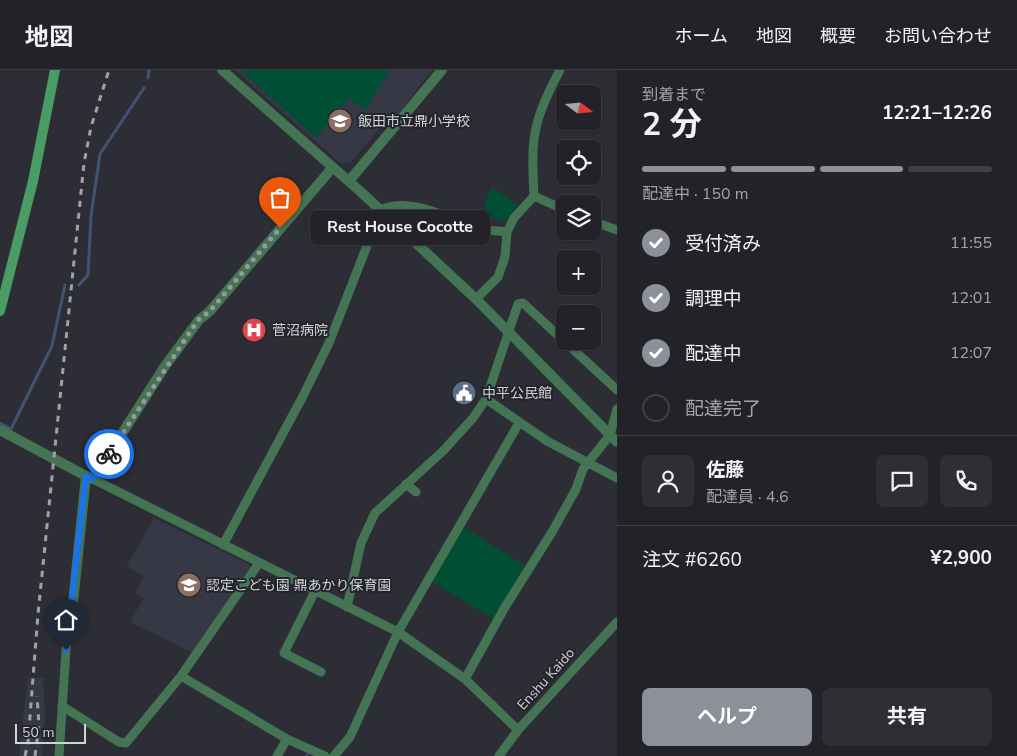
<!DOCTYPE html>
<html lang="ja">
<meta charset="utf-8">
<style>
body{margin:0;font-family:"Nunito Sans","Noto Sans JP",sans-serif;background:#2e2f34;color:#f1f3f6;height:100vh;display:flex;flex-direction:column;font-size:19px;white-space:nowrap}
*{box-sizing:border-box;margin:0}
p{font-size:16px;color:#a2a4a8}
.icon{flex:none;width:28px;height:28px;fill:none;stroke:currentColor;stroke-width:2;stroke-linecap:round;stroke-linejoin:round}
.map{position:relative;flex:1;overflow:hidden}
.side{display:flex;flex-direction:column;background:#222228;width:400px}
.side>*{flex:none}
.needle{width:32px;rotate:106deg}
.fabs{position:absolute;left:556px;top:15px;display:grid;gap:10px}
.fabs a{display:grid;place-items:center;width:45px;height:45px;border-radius:8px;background:#222228;box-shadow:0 1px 4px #0004,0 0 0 1px #3f3f45;font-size:25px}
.scale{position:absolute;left:15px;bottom:12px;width:71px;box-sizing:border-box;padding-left:5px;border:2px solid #d2d3d7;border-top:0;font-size:14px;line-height:18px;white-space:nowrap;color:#d2d3d7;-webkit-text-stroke:4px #23252b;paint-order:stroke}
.pin{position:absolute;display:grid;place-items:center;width:42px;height:42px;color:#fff;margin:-51px -21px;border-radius:50% 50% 50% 0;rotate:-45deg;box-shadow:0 0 5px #0007}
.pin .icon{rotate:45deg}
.courier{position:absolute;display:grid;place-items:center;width:50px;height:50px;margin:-25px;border:4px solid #1a73e8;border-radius:50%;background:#fff;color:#222;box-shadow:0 1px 6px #0007}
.bubble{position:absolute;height:35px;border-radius:8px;background:#222228;box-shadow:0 1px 4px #0004,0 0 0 1px #3f3f45;font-size:16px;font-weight:700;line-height:35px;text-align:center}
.summary em{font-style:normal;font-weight:700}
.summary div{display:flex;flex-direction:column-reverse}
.summary{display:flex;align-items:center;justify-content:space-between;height:85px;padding:0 25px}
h1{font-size:32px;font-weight:700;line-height:38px}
.bar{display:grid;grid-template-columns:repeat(4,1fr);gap:8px 5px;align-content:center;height:60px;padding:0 25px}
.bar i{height:6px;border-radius:4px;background:#3f3f45}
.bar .selected{background:#8c9099}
.bar p{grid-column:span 4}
.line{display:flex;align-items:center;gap:12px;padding:0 25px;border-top:1px solid #3f3f45}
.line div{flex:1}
.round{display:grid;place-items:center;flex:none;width:52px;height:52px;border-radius:8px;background:#2e2f34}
ol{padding:0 25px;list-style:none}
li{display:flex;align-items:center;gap:15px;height:55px}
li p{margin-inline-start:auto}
li .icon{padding:5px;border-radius:50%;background:#8c9099;color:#fff;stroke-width:4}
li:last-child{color:#a2a4a8}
li i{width:28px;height:28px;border:2px solid #3f3f45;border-radius:50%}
.cta{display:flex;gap:10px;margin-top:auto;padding:10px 25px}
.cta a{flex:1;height:58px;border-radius:8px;background:#8c9099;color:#fff;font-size:20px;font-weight:700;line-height:58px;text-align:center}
.cta a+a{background:#2e2f34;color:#f1f3f6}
header{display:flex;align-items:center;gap:30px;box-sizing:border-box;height:70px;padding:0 25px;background:#222228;border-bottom:1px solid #3f3f45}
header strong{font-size:24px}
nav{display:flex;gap:28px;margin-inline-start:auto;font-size:18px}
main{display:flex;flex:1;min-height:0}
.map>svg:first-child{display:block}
.built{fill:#363945}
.green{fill:#004e34}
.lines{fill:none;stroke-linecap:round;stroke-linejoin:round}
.stream{stroke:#405472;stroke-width:3}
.minor{stroke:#447453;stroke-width:9}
.tertiary{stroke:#447453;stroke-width:10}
.secondary{stroke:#4a9b66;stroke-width:10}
.rail{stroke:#a1a2a7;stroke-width:3;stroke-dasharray:6 6;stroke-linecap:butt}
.done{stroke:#98999e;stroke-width:5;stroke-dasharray:0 9}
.route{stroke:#1a73e8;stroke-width:6}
.labels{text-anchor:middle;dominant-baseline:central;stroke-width:4;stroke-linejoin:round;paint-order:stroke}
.poi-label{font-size:14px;fill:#d2d3d7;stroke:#23252b;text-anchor:start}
.street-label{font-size:14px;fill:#d2d3d7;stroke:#23252b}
</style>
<header>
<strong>地図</strong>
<nav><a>ホーム</a><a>地図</a><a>概要</a><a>お問い合わせ</a></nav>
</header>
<main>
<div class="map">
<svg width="617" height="686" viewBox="0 0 617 686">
<rect width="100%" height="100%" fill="#2d2e35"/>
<path class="built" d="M 235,0 L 432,0 L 398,44 L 381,57 L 350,93 L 339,92 Z
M 154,448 L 250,495 L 249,499 L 193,583 L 130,552 L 144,528 L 135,523 L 144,506 L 127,496 Z
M 28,607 L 43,608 L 45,641 L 42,686 L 19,686 Z"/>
<path class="green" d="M 240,0 L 390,0 L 365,40 L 349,28 L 316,68 Z
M 492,117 L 517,135 L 511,146 L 502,151 L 488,146 L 484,135 Z
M 463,457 L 525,496 L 493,549 L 431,511 Z"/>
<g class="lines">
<path class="stream" d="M 148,8 L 149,0
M 79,215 L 88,205 L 91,146 L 100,84 L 144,18
M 0,353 L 11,359 L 52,276 L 65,215
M 307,686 L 307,685"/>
<path class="minor" d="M 534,126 L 565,140
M 592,151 L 617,160
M 476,229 L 498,207 L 505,187 L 507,162 L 514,148 L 534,126 C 531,68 532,52 560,0
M 486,329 L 547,371 L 617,408
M 87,406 L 398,562 L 465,609 L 518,660
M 406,414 L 416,422
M 223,475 L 303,326 L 329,273 L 381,140 C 413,124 456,154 488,160 C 494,161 501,161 507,162
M 259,493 L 181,606 L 287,669 L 325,686
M 315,521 L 284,583 L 321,602
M 347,537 L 361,473 L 375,443 L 443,381 L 473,348 L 486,329 L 518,234 L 523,233 L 617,320
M 465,609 L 505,537 L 552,462 L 576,419 L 583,399 L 610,365 L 617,339
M 62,636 L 119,672 L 126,673 L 181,606
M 59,686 L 66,580 L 73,533
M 277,686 L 287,669
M 334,686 L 350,667 L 398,562 L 519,353
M 499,686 L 518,660 L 617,552"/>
<path class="tertiary" d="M 222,0 L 361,122 L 476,229 L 617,372
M 349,111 L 442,0
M 0,360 L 86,406 L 73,533
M 93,409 L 165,296 L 199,250 L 210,241 L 333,97"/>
<path class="secondary" d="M 0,241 L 33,111 L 55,0"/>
<path class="rail" d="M 25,686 L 28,672 L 38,544 L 84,93 L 91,57 L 109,0
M 35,686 L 39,655 L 37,626"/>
</g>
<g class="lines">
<path class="done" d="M 109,384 L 198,250 L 210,241 L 280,158"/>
<path class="route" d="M 66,580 L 86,406 L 93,409 L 109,384"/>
</g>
<defs>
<symbol id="school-disc" viewBox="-11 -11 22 22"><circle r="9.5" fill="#8d6e63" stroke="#23252b"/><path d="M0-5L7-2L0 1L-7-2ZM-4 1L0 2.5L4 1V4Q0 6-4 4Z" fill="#fff"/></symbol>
<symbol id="hospital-disc" viewBox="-11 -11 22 22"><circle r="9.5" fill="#e0444e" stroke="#23252b"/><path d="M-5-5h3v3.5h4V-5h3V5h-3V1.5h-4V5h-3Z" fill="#fff"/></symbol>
<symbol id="civic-disc" viewBox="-11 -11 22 22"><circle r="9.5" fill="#5c6f8a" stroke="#23252b"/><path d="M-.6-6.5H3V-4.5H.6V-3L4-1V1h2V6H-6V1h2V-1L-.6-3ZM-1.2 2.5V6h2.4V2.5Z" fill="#fff"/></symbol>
</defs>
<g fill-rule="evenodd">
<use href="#school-disc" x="326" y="37" width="28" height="28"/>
<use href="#hospital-disc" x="240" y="246" width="28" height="28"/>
<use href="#civic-disc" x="450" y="309" width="28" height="28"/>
<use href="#school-disc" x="175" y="501" width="28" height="28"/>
</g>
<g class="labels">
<g class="poi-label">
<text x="358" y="51">飯田市立鼎小学校</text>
<text x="272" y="260">菅沼病院</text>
<text x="482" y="323">中平公民館</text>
<text x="206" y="515">認定こども園 鼎あかり保育園</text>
</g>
<g class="street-label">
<text transform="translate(546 609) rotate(-48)">Enshu Kaido</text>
</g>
</g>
</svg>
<div class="fabs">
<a><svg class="needle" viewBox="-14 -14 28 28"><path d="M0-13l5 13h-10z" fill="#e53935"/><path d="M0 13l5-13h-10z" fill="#a2a4a8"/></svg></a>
<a><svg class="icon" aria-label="locate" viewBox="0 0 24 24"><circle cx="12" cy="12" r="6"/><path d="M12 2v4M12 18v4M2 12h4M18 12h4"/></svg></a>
<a><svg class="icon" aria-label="layers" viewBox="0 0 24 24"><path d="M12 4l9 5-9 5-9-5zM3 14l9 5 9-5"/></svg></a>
<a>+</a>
<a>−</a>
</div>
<div class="scale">50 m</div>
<div class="pin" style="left:280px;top:158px;background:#ea580c"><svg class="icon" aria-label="bag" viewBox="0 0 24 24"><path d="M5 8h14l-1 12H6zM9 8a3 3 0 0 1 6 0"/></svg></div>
<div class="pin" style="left:66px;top:580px;background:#1f2937"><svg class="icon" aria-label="home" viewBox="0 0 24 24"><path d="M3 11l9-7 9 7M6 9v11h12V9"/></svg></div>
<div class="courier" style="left:109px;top:384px"><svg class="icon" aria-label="bike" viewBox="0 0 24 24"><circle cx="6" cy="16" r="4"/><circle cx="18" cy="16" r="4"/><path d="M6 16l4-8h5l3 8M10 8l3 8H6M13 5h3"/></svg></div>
<div class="bubble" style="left:310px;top:140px;width:180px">Rest House Cocotte</div>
</div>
<section class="side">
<div class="summary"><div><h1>2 分</h1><p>到着まで</p></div><em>12:21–12:26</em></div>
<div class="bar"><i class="selected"></i><i class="selected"></i><i class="selected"></i><i></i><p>配達中 · 150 m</p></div>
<ol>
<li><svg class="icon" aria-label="check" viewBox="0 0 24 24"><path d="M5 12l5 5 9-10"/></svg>受付済み<p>11:55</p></li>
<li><svg class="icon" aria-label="check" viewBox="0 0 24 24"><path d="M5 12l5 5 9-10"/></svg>調理中<p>12:01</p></li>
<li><svg class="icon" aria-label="check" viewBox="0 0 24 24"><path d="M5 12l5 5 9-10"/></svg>配達中<p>12:07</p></li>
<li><i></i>配達完了</li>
</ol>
<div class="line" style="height:90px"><a class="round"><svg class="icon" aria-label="person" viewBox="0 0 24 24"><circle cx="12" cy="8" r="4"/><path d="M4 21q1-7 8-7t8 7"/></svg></a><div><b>佐藤</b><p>配達員 · 4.6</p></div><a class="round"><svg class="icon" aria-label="chat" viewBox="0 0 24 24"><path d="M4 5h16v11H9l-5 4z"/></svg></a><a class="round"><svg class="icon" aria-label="phone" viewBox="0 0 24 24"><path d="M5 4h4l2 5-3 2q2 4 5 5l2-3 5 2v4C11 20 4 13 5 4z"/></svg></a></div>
<div class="line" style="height:65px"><div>注文 #6260</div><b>¥2,900</b></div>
<div class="cta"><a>ヘルプ</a><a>共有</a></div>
</section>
</main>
